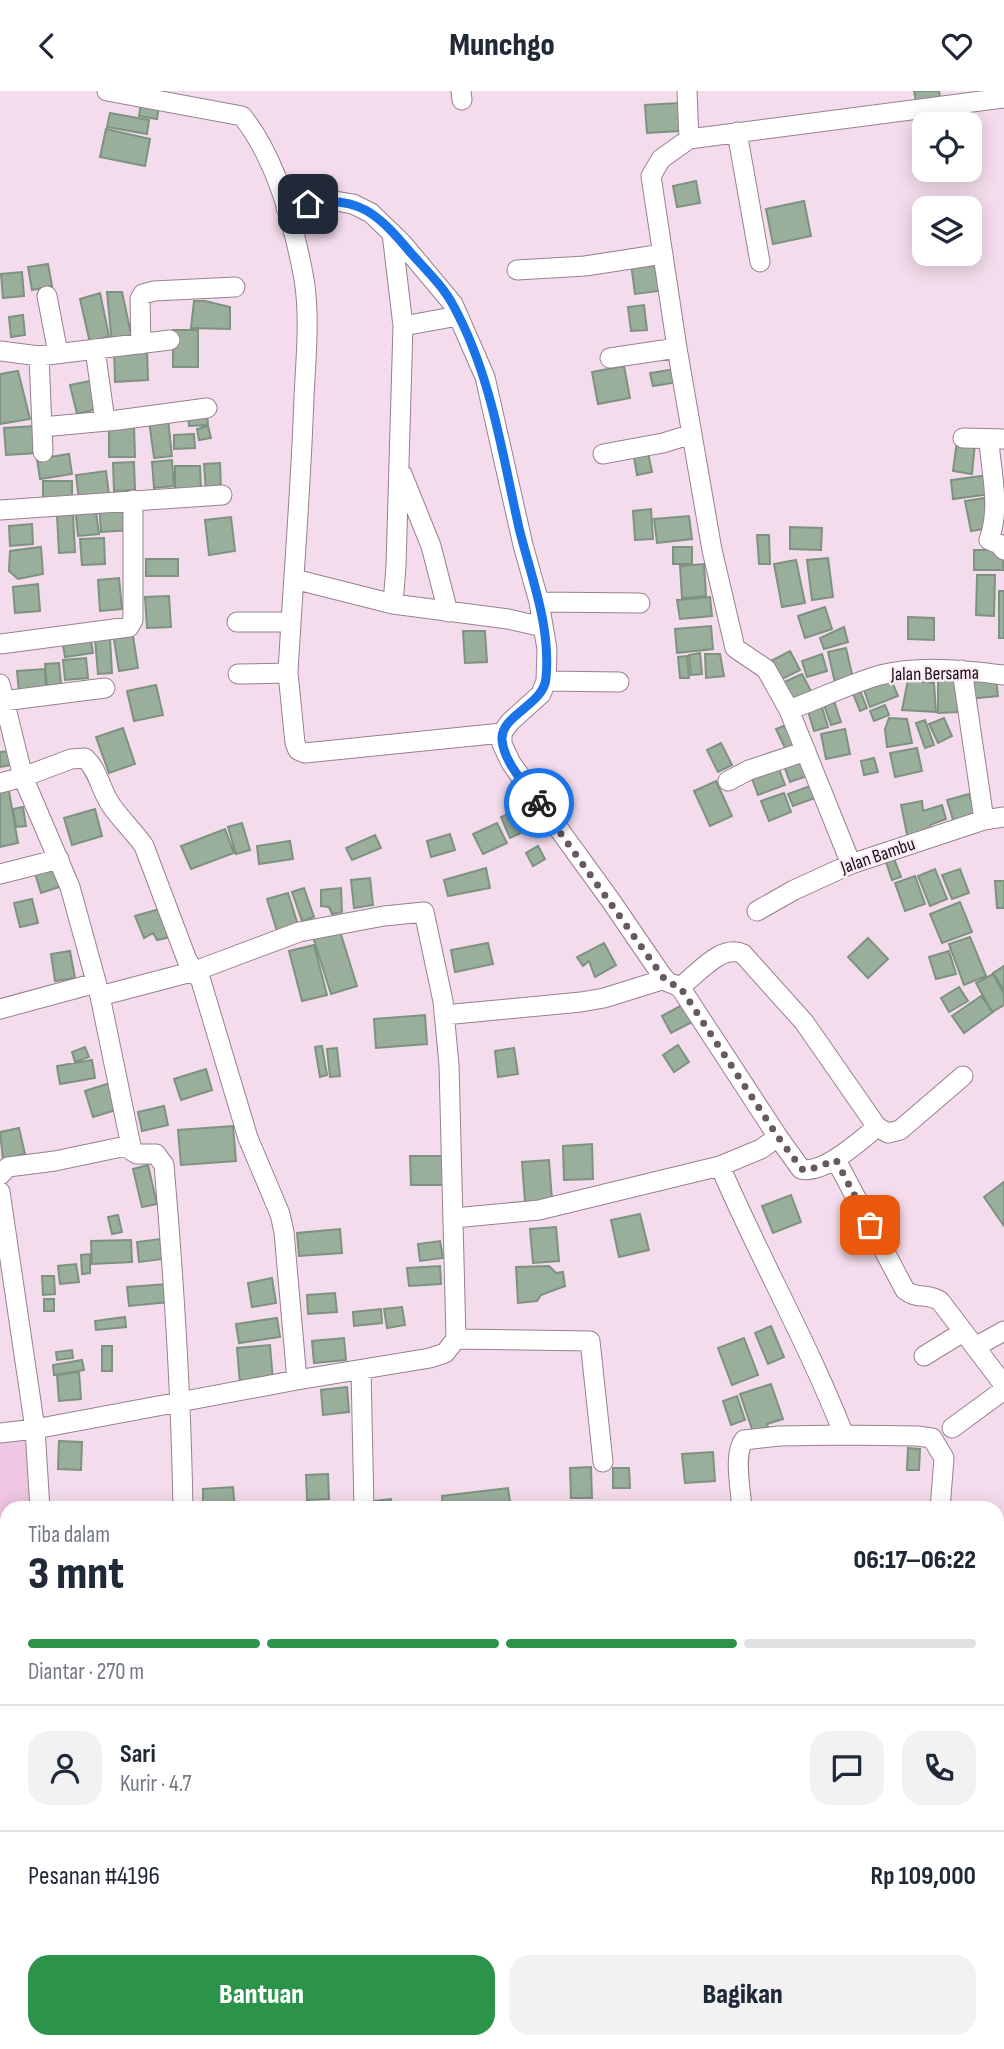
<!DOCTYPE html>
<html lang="id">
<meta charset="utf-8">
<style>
body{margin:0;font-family:"Sofia Sans Condensed",sans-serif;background:#f2f2f3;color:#1f2937;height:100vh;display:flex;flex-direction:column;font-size:26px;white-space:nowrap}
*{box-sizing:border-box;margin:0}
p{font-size:23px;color:#747a83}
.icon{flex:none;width:38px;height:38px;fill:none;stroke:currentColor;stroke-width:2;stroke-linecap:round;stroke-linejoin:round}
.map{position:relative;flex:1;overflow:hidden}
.drawer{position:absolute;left:0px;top:1410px;width:1004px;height:548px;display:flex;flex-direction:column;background:#fff;border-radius:21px 21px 0 0;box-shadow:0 4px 18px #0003}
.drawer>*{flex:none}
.tools{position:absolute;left:912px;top:21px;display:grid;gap:14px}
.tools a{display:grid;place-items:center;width:70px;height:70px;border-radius:14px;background:#fff;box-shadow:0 4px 18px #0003;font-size:35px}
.pin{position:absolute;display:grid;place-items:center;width:60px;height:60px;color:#fff;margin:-30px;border-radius:14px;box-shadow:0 4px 10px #0006}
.courier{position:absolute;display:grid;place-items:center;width:70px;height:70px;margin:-35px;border:5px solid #1a73e8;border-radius:50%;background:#fff;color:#222;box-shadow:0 2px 9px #0007}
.headline em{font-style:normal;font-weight:800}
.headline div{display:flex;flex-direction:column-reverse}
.headline{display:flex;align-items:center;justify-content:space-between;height:119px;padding:0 28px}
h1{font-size:46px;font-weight:800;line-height:52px}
.bar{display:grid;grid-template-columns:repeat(4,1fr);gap:10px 7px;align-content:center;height:84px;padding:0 28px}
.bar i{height:9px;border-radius:5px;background:#e0e1e3}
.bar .selected{background:#2c944a}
.bar p{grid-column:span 4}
.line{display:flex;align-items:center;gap:18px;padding:0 28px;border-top:2px solid #e0e1e3}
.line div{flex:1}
.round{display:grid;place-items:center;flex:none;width:74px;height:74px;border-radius:21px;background:#f2f2f3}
.cta{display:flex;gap:14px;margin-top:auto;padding:14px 28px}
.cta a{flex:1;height:80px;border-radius:21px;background:#2c944a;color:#fff;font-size:28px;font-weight:800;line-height:80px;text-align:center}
.cta a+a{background:#f2f2f3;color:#1f2937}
header{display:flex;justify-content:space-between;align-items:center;height:91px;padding:0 28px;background:#fff;font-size:32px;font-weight:800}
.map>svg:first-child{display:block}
.green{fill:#eec6e1}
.building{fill:#99af9c;stroke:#7d9280;stroke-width:2}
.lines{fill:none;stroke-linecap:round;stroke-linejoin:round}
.minor-casing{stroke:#97808f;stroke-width:21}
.minor{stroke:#fff;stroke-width:19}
.done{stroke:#675862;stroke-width:7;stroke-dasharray:0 12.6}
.route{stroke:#1a73e8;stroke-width:9}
.labels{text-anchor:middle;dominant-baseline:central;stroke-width:5;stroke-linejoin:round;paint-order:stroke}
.street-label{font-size:19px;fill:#1a1117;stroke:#fcecf6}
</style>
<header><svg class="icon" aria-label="back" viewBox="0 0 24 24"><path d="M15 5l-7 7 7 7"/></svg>Munchgo<svg class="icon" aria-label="heart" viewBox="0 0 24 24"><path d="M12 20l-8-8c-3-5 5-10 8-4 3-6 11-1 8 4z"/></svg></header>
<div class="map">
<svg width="1004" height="1958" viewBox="0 0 1004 1958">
<rect width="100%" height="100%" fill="#f5dcec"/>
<path class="green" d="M 31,1348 L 34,1417 L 7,1418 L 7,1507 L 0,1507 L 0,1352 Z
M 0,1527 L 7,1623 L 7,1792 L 0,1795 Z"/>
<path class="building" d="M 914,0 L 939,0 L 940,6 L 916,10 Z
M 141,12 L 159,15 L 157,28 L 139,25 Z
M 679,12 L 680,40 L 647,42 L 645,14 Z
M 110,22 L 149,29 L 147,43 L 107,36 Z
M 106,38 L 150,48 L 145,75 L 100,66 Z
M 696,90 L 700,112 L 677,116 L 673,95 Z
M 804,110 L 811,145 L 773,153 L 766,118 Z
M 655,170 L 659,200 L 635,203 L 631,173 Z
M 48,173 L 52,195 L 32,199 L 28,176 Z
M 22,181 L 24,205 L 3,207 L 1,183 Z
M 107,201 L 122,201 L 133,252 L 112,253 Z
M 100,202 L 109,245 L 90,252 L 80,208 Z
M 194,210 L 205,210 L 230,216 L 230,238 L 191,237 Z
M 644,214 L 647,239 L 631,240 L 628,216 Z
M 23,224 L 25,244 L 11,246 L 9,226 Z
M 173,239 L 198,239 L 198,276 L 173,276 Z
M 147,258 L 148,289 L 115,291 L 114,260 Z
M 624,275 L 630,307 L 598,313 L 592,281 Z
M 676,278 L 678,291 L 653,295 L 650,282 Z
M 18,280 L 30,328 L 0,333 L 0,283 Z
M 95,289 L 101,317 L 77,323 L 70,294 Z
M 207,321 L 208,334 L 189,335 L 188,322 Z
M 168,328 L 172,365 L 154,367 L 149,330 Z
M 109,334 L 134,334 L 135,366 L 109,366 Z
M 35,335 L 38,362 L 6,364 L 4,337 Z
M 208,335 L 211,347 L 199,349 L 197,338 Z
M 194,343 L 195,357 L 174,358 L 174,344 Z
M 957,350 L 975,352 L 972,383 L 953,380 Z
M 647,357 L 652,381 L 637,384 L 633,360 Z
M 69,363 L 72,383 L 40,388 L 37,368 Z
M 172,369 L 174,395 L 154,397 L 152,371 Z
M 134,371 L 135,399 L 114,400 L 113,372 Z
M 220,372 L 221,399 L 206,400 L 204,373 Z
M 175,375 L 200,375 L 201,400 L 175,401 Z
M 106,380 L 109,404 L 79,408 L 76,384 Z
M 989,384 L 991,403 L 953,408 L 951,389 Z
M 43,390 L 72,390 L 72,407 L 43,407 Z
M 985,407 L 990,437 L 971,440 L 965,410 Z
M 131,411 L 133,439 L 101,441 L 99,412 Z
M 95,413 L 99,443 L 78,445 L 75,415 Z
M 651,418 L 653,448 L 635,449 L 633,420 Z
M 73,423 L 75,461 L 59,462 L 57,424 Z
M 689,425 L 692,448 L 657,452 L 654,428 Z
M 231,426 L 235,460 L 209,464 L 205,429 Z
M 32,433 L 33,453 L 10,455 L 9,435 Z
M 790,436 L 822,437 L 821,459 L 790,458 Z
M 757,444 L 769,444 L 770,473 L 759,473 Z
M 104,447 L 105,473 L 82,474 L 80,448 Z
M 41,456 L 43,483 L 18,488 L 9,480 L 10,460 Z
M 673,456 L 692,456 L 692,473 L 673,473 Z
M 974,459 L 1003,459 L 1003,479 L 974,479 Z
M 828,467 L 833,506 L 812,509 L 807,469 Z
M 146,468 L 178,468 L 178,485 L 146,485 Z
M 796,469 L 805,512 L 782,516 L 774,473 Z
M 704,473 L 706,505 L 682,507 L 680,475 Z
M 977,484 L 995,484 L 994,525 L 976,524 Z
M 119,487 L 122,518 L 100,520 L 98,489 Z
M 38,493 L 40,520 L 15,522 L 13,496 Z
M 999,500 L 1004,500 L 1004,547 L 999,547 Z
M 169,505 L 171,536 L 147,537 L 145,506 Z
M 710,506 L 712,525 L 680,528 L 677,509 Z
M 825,516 L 832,538 L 805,547 L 798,525 Z
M 908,526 L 934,527 L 934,549 L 908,548 Z
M 711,535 L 713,558 L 677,562 L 675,538 Z
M 844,536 L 848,551 L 824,558 L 820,547 Z
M 132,539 L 138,577 L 119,580 L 113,542 Z
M 463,540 L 485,540 L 487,571 L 465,572 Z
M 90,544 L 93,562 L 65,566 L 62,548 Z
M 110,547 L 112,582 L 98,583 L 95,548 Z
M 846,557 L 854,592 L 836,596 L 828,561 Z
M 790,560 L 800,579 L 778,590 L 769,571 Z
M 700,562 L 702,583 L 691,584 L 689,564 Z
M 705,563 L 720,563 L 724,585 L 706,587 Z
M 822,563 L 827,580 L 807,586 L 802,570 Z
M 687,565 L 689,587 L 680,587 L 678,566 Z
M 86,567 L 88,587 L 65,589 L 63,569 Z
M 59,572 L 61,593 L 47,595 L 45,573 Z
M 45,578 L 46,599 L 19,601 L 17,580 Z
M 802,583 L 812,602 L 790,613 L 780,593 Z
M 938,584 L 957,584 L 958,621 L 938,622 Z
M 890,586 L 898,605 L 870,616 L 863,596 Z
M 996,587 L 998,605 L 969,608 L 967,590 Z
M 908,589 L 934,592 L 936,621 L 902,619 Z
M 156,594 L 163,624 L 134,630 L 127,600 Z
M 859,597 L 867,617 L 860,620 L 852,600 Z
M 834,610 L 841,631 L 831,634 L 824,614 Z
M 821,613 L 828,636 L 814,640 L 807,617 Z
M 885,614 L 889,624 L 874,630 L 870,620 Z
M 889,627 L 907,628 L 912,652 L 887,656 L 885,638 Z
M 944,627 L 952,645 L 938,652 L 929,633 Z
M 925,629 L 934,654 L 925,657 L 916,632 Z
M 791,632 L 800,652 L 786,659 L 776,638 Z
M 123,637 L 135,673 L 109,682 L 96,646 Z
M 845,638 L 850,663 L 826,668 L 821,643 Z
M 721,652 L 732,674 L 718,681 L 707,659 Z
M 917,657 L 922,680 L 895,686 L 890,662 Z
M 9,660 L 11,674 L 0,676 L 0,661 Z
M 803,665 L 810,684 L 790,691 L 783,672 Z
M 874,667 L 878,681 L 864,684 L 861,670 Z
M 777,673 L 785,694 L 758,704 L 750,682 Z
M 716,690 L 732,725 L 710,735 L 694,700 Z
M 8,695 L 18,752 L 0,756 L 0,696 Z
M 810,695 L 815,707 L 793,715 L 788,703 Z
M 784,702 L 791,721 L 769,730 L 761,710 Z
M 969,703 L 976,726 L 954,732 L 947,709 Z
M 922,710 L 923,720 L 942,714 L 946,728 L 930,734 L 933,742 L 908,748 L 901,714 Z
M 23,716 L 26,735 L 16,736 L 13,718 Z
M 95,718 L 102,745 L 72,754 L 64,727 Z
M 519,718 L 529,738 L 510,747 L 501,726 Z
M 242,732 L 250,759 L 236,763 L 228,736 Z
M 497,732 L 507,752 L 483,763 L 473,743 Z
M 225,738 L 234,762 L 191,778 L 181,755 Z
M 450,743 L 455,759 L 431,766 L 427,750 Z
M 375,744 L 381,757 L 352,769 L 346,757 Z
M 290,750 L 293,768 L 259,773 L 257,755 Z
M 538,755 L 545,768 L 533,775 L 526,762 Z
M 893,765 L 901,786 L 892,789 L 885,768 Z
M 52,774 L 59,796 L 41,802 L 34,779 Z
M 486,777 L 490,797 L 448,805 L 444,789 Z
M 935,778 L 947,808 L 930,815 L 918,785 Z
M 960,778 L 969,802 L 952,808 L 942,784 Z
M 915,785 L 925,813 L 905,820 L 895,792 Z
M 370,787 L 373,814 L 354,817 L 351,789 Z
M 995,790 L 1004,790 L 1004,817 L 997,817 Z
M 304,797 L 314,826 L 302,830 L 292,801 Z
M 341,797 L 342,821 L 332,823 L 329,816 L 321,815 L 321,799 Z
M 288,802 L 298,834 L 277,840 L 267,808 Z
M 32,808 L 38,832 L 20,836 L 14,812 Z
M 960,811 L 972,841 L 942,852 L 930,823 Z
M 163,817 L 171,846 L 157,849 L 153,842 L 144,847 L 135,825 Z
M 339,837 L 357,895 L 331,903 L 313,846 Z
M 970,846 L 986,885 L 964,894 L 949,853 Z
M 868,847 L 888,868 L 868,887 L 848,866 Z
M 488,852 L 493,873 L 455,881 L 451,859 Z
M 604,852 L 616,874 L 595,886 L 589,870 L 583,875 L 577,866 Z
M 314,854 L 327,904 L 302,910 L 289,860 Z
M 70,860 L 75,887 L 55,890 L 51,863 Z
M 949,860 L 956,883 L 936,888 L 929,866 Z
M 1004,875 L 1004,899 L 993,882 Z
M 993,883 L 1004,903 L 1004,914 L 992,921 L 976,892 Z
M 959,896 L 968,910 L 949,921 L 941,907 Z
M 981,905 L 993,921 L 964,942 L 952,925 Z
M 682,914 L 692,931 L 671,942 L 662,925 Z
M 425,924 L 427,953 L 376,957 L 374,928 Z
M 678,954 L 689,971 L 674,981 L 663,964 Z
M 322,955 L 327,984 L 320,986 L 315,956 Z
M 85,956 L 89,966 L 75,971 L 72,961 Z
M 337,957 L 340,985 L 330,986 L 327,958 Z
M 514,957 L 518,983 L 498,986 L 495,960 Z
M 92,969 L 95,987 L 60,993 L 57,975 Z
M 206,978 L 212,999 L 181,1009 L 174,988 Z
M 110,992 L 119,1018 L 93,1026 L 85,1000 Z
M 164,1015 L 168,1034 L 142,1040 L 138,1021 Z
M 233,1035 L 236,1070 L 181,1074 L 178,1039 Z
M 19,1037 L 25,1063 L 3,1068 L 0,1041 Z
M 592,1053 L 593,1088 L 564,1089 L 563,1055 Z
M 410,1065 L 444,1065 L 445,1094 L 411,1094 Z
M 549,1069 L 552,1109 L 525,1111 L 522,1071 Z
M 148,1074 L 157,1113 L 142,1116 L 133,1078 Z
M 1004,1091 L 1004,1135 L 984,1106 Z
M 791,1104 L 801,1131 L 773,1142 L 762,1115 Z
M 640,1123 L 649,1159 L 619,1166 L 611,1129 Z
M 118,1124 L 122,1141 L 112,1143 L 108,1126 Z
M 556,1136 L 559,1170 L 533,1172 L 530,1138 Z
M 340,1138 L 342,1162 L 299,1165 L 297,1142 Z
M 160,1148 L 163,1168 L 139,1171 L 137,1151 Z
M 131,1149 L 132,1171 L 92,1173 L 91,1150 Z
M 440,1150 L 443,1167 L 420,1170 L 418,1153 Z
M 90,1163 L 90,1182 L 82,1183 L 81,1164 Z
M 76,1173 L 79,1191 L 60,1193 L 58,1175 Z
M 440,1175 L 441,1193 L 409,1195 L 407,1177 Z
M 549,1175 L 556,1182 L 563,1181 L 565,1195 L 541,1204 L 537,1210 L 518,1212 L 516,1176 Z
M 42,1185 L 54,1185 L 55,1203 L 43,1204 Z
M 272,1187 L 276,1212 L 252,1216 L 248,1192 Z
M 168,1193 L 169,1211 L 129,1215 L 127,1196 Z
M 335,1202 L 337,1221 L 308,1223 L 307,1204 Z
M 44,1208 L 54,1208 L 54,1220 L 44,1220 Z
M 402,1216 L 405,1234 L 387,1237 L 384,1218 Z
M 381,1218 L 382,1232 L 354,1235 L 353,1221 Z
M 125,1226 L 126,1236 L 96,1239 L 95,1230 Z
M 277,1227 L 280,1246 L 239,1252 L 236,1233 Z
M 771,1235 L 784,1266 L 768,1273 L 755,1242 Z
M 344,1247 L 346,1269 L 314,1272 L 312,1250 Z
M 744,1247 L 758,1284 L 732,1294 L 718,1257 Z
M 270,1254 L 273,1290 L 240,1293 L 237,1257 Z
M 102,1255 L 112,1255 L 112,1280 L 102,1280 Z
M 72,1259 L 73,1267 L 57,1269 L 56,1261 Z
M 82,1269 L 84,1279 L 54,1284 L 53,1274 Z
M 79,1281 L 81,1308 L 59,1310 L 57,1284 Z
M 771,1293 L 783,1328 L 767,1333 L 768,1336 L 753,1341 L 740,1303 Z
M 347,1296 L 349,1321 L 323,1324 L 321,1299 Z
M 737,1305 L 745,1329 L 731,1334 L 723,1310 Z
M 59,1350 L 82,1351 L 81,1379 L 58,1378 Z
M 908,1357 L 920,1358 L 919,1379 L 907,1379 Z
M 713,1361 L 715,1390 L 685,1392 L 682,1363 Z
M 591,1376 L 592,1407 L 571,1407 L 570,1377 Z
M 613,1377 L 629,1377 L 630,1397 L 613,1397 Z
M 328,1383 L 329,1408 L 307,1409 L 306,1384 Z
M 233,1396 L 235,1418 L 203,1418 L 203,1398 Z
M 508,1397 L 511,1418 L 443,1418 L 442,1405 Z
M 391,1408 L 392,1418 L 375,1418 L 375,1410 Z
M 998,1429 L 1004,1430 L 998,1466 Z
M 7,1803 L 7,1836 L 2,1837 L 0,1830 L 0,1805 Z
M 7,1901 L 7,1938 L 0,1914 L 0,1903 Z
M 14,1951 L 36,1951 L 38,1958 L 0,1958 L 0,1955 Z
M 79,1951 L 106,1951 L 108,1958 L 81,1958 Z
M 234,1951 L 267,1951 L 270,1958 L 237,1958 Z
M 363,1951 L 393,1951 L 366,1958 Z
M 538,1951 L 559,1951 L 561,1958 L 540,1958 Z
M 640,1951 L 661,1951 L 663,1958 L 642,1958 Z
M 717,1951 L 746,1951 L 747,1958 L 719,1958 Z
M 945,1951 L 947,1958 L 926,1958 L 925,1953 Z"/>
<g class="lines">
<defs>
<path id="minor" d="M 107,0 L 242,25 C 276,67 294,134 304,188 C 310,225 306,267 304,305 C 301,398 293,489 288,582 L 238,583
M 461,0 L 462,9
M 687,0 L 689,48
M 737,41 L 760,171
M 286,117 L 329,109 L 353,113 L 371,122 L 402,152 L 453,213 L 485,286 L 523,454 L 539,511 L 547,558 L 546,590 L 541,603 L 510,631 L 502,642 L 502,653 L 511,672 L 611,810 L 663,886 L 668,891 L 680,896 L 778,1046 L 801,1078 C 823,1084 861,1049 877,1036
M 392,142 L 403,235 L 396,475 L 393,513
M 517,179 L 585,175 L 663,163
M 47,205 L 58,262
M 403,235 L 458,225
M 141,253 L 140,208 L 143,203 L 154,200 L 235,196
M 95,258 L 105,330
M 0,260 L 39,265 L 170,249
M 39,265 L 43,361
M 610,267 L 677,257
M 42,336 L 118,329 L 207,317
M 963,347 L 1004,348
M 989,349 C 991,383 1001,415 989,449 L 999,453 L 1004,459
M 603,363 L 663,352 L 692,343
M 402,383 L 431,455 L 448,521
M 0,419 L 222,404
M 294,488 L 393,513 L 508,528 L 543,536
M 539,511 L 640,512
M 237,531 L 290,531
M 0,553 L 129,536 L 133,529 L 133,409
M 962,579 L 984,729
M 288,582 L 295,652 L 298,659 L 305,662 L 502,642
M 546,590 L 619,591
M 0,593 L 23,686 L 71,668 L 85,667 C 98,679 100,696 109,711 C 119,727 133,739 144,755 L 187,869 L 201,890 L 248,1047 L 280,1123 L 284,1141 L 297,1289
M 3,610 L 105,597
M 789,619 C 819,608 849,593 880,584 C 920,574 964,579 1004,584
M 728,690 L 749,679 L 806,660
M 0,692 L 23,686 L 70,796 L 100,905 L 132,1060 L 137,1063 L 156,1063 L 164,1074 C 174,1189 181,1303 183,1418
M 851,773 L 789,619 L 766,578 L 735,557 L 712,459 L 677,257 L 651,85 L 661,68 L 689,48 L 1004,7
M 0,783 L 59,768
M 757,820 L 794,799 L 851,773 L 984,729 L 1004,726
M 680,896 C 697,884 721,852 743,863 L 804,931 L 877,1036 L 888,1042 L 900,1039 L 963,985
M 0,918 L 96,892
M 444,924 L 581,911 L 604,907 L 665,888
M 836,1069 L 905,1199 C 917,1209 927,1201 940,1210 L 1004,1294
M 720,1075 C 759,1166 808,1252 844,1344 L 779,1345 L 744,1349 C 733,1363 741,1400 742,1418
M 0,1084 L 8,1076 L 55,1070 L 131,1054
M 0,1101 L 35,1338 L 40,1418
M 454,1127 L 539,1119 L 720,1075 L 761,1058 L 778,1046
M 456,1248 L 590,1250 L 603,1371
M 975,1256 L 1004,1240
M 924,1265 L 963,1241
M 361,1279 L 364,1418
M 952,1337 L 1004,1299
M 0,1342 L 35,1338 L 297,1289 L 430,1267 L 445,1262 L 456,1248 L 449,974 L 443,910 L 424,821 L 384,825 L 299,841 L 195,880 L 100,905
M 844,1344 L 917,1345 L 932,1347 L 944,1367 L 940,1418
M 998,1648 L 1004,1647
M 998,1737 L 1004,1760
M 0,1856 L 7,1852
M 284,1951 L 290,1958
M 497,1951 L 500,1958
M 795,1951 L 795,1958
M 913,1951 L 914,1958
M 181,1958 L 194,1951"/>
</defs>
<use href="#minor" class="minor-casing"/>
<use href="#minor" class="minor"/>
</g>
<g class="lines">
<path class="done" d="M 539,712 L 663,886 L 667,891 L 680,896 L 778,1046 L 802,1078 L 806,1080 L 836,1069 L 870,1134"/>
<path class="route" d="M 308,113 C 358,103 379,124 410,161 C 425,178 443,195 453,214 C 491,283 502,362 519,437 C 531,486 551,535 546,587 C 544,614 500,624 502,649 C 504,672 526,694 539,712"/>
</g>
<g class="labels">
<g class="street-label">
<text transform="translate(935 583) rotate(-1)">Jalan Bersama</text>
<text transform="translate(878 765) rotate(-19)">Jalan Bambu</text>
</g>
</g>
</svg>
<div class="tools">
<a><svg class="icon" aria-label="locate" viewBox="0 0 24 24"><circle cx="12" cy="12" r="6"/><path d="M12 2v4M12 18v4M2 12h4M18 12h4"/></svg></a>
<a><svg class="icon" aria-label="layers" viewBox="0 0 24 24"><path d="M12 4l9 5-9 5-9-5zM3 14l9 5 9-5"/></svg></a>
</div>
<div class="pin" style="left:870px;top:1134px;background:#ea580c"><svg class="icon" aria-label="bag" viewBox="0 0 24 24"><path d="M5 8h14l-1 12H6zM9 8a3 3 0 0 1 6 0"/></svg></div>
<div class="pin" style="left:308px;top:113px;background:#1f2937"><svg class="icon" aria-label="home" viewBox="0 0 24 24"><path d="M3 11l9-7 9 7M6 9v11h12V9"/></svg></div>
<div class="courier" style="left:539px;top:712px"><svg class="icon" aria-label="bike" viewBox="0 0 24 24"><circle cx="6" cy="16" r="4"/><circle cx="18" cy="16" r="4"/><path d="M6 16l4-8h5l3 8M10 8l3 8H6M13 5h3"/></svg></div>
<section class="drawer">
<div class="headline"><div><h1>3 mnt</h1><p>Tiba dalam</p></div><em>06:17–06:22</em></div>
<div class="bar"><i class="selected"></i><i class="selected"></i><i class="selected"></i><i></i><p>Diantar · 270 m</p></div>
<div class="line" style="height:126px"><a class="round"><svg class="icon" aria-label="person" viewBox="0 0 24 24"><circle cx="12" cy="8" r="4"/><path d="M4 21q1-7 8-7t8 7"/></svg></a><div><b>Sari</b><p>Kurir · 4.7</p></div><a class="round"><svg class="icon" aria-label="chat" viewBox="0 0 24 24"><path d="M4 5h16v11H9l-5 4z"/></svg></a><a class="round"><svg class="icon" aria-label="phone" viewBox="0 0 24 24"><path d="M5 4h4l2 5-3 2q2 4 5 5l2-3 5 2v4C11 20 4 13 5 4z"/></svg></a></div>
<div class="line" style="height:91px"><div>Pesanan #4196</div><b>Rp 109,000</b></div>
<div class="cta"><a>Bantuan</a><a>Bagikan</a></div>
</section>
</div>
